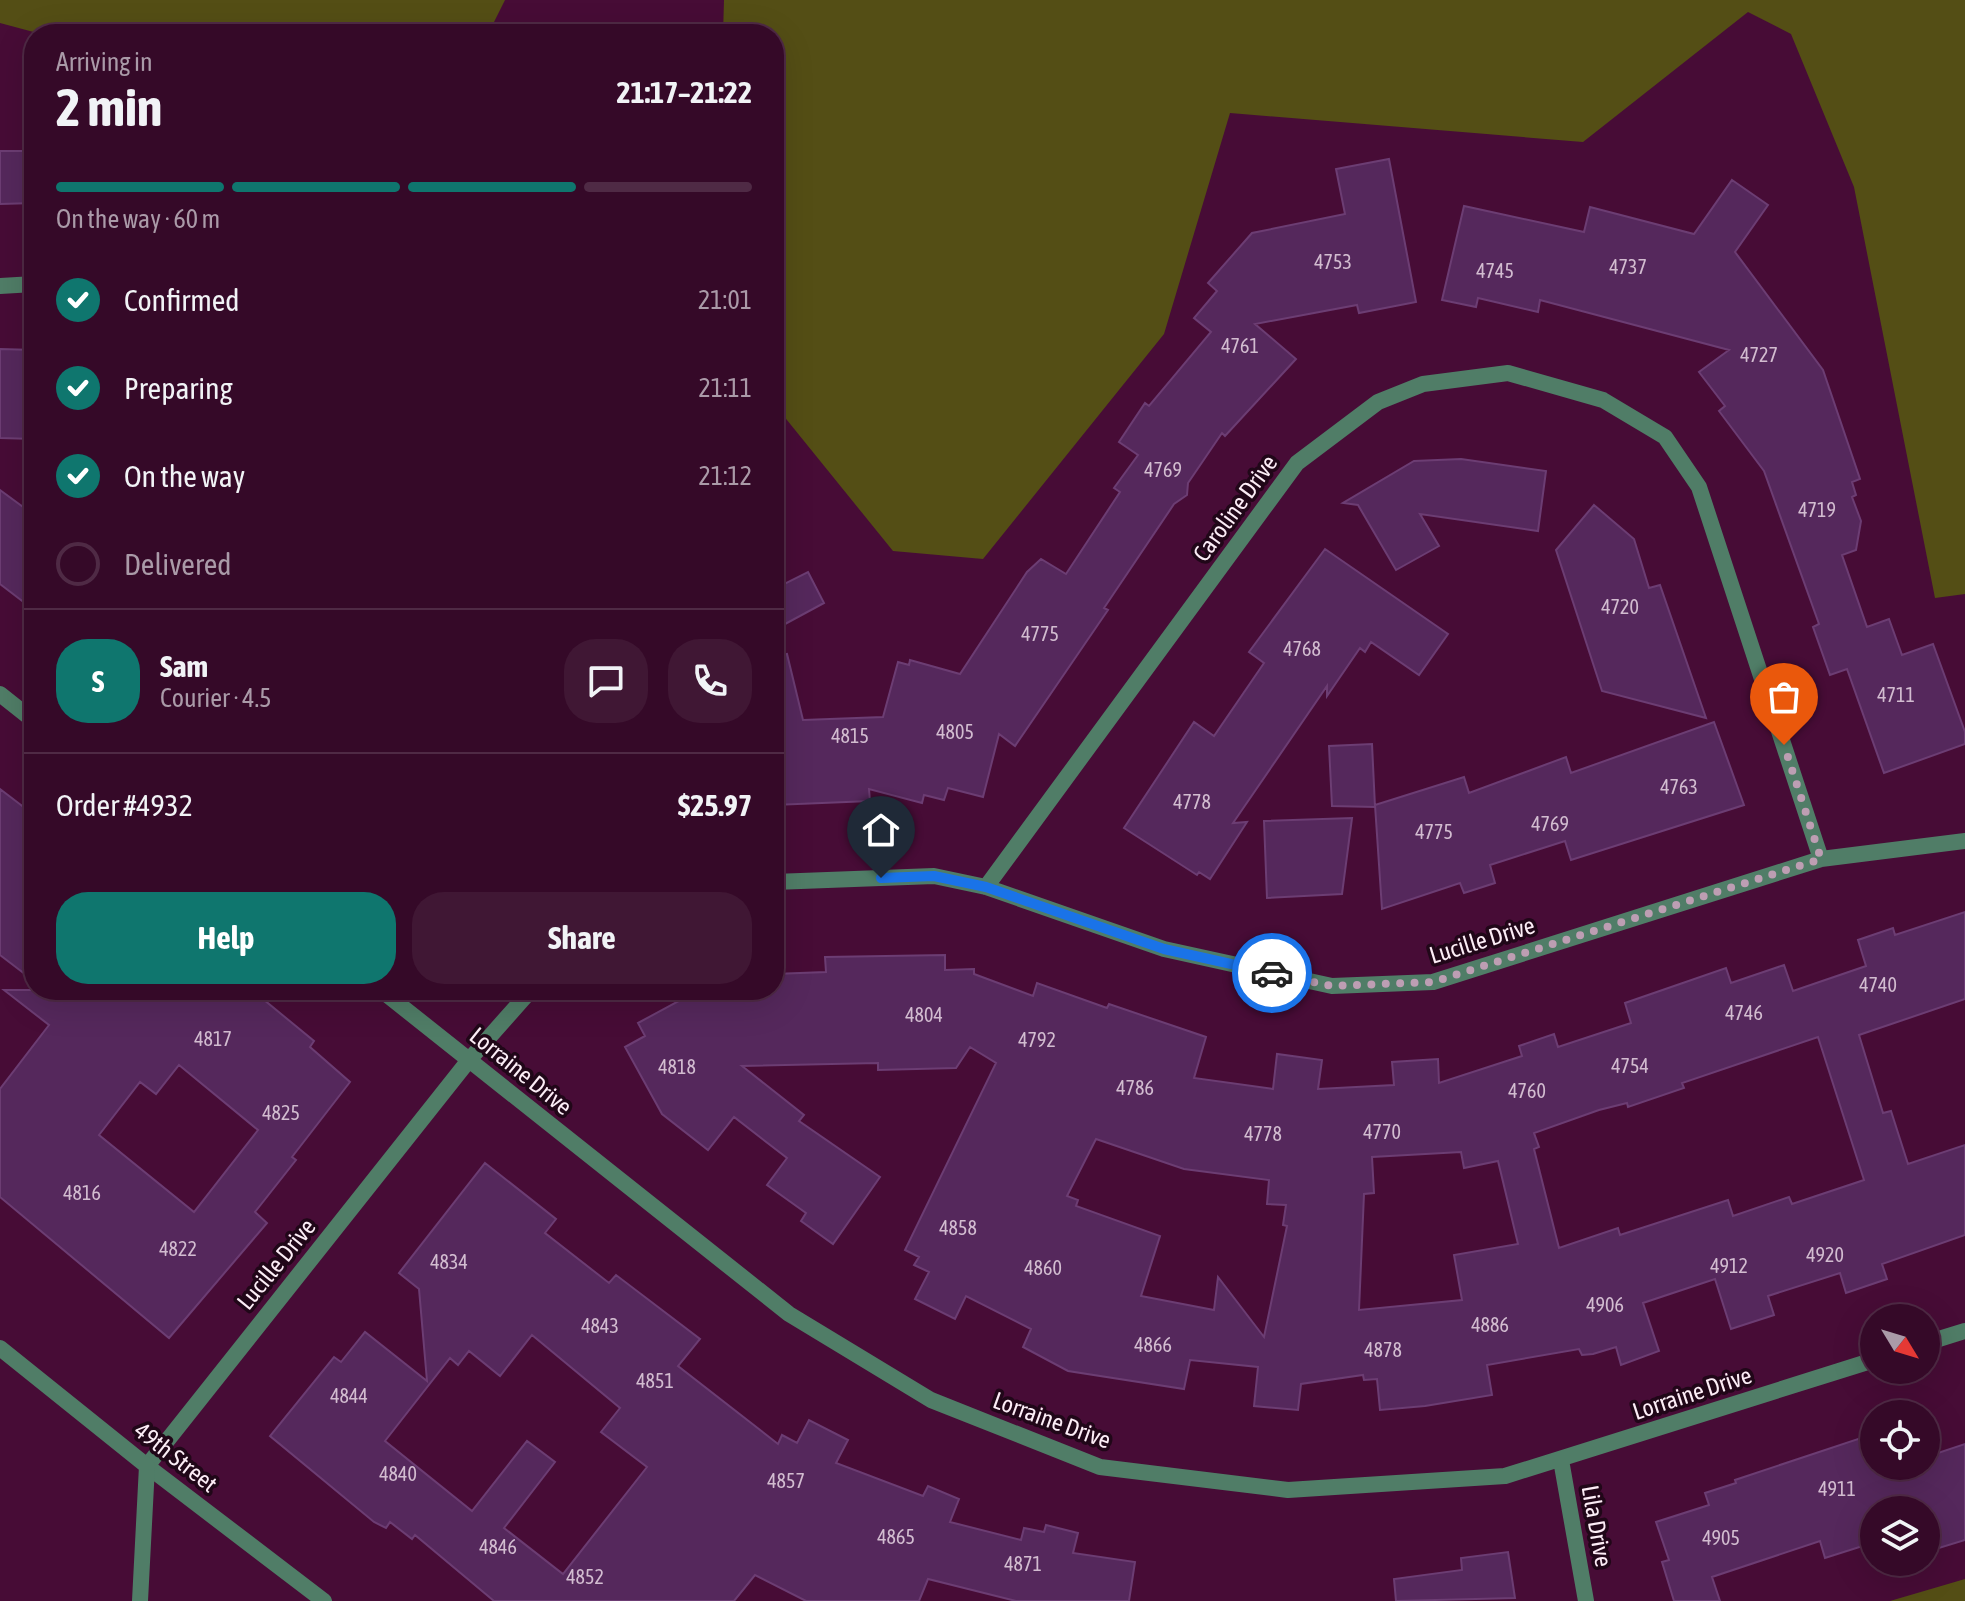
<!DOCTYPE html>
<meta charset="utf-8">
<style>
body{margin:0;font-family:"Asap Condensed",sans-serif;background:#401734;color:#f1f3f6;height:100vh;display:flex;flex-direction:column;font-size:30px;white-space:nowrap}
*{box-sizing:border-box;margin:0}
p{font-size:26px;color:#aa9aa8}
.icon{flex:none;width:44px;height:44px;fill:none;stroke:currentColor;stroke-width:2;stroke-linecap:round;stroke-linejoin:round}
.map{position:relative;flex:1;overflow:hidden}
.side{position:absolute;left:24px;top:24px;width:760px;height:976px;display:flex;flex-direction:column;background:#350928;border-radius:32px;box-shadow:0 8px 32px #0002,0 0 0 2px #4f2a45}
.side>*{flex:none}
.needle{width:52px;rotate:128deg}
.tools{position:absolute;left:1860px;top:1304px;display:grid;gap:16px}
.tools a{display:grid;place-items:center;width:80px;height:80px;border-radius:50%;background:#350928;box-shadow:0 8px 32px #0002,0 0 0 2px #4f2a45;font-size:40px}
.pin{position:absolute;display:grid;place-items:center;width:68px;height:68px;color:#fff;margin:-82px -34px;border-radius:50% 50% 50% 0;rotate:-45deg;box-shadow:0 0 8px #0007}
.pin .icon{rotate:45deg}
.courier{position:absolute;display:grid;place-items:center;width:80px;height:80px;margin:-40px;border:6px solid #1a73e8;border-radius:50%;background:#fff;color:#222;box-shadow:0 2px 10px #0007}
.headline em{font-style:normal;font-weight:700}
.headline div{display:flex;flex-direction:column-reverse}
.headline{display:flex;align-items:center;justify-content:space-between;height:136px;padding:0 32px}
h1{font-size:52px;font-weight:700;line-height:60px}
.bar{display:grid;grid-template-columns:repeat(4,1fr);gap:12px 8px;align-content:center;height:96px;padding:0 32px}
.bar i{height:10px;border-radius:6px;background:#4f2a45}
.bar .active{background:#0f766e}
.bar p{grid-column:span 4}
.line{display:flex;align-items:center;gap:20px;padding:0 32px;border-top:2px solid #4f2a45}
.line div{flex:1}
.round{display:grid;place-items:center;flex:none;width:84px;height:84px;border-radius:32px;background:#401734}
ol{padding:0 32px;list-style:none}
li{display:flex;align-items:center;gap:24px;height:88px}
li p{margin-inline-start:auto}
li .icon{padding:8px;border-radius:50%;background:#0f766e;color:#fff;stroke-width:4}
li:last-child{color:#aa9aa8}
li i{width:44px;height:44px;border:4px solid #4f2a45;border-radius:50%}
.primary-button{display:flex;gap:16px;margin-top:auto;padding:16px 32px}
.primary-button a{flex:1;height:92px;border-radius:32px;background:#0f766e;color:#fff;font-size:32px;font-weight:700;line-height:92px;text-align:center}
.primary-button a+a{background:#401734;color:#f1f3f6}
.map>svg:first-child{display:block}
.green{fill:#544e15}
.building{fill:#55285c;stroke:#6c3d73;stroke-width:2;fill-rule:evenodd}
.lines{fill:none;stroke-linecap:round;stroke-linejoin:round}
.minor{stroke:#507d67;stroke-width:16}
.tertiary{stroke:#507d67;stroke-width:16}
.done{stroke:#bd9eb3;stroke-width:8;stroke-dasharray:0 14.4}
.route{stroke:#1a73e8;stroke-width:10}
.labels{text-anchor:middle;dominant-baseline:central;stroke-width:7;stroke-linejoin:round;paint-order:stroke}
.number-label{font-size:20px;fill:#d2bcd0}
.street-label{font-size:24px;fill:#fcedf6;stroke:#200718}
</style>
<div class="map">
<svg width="1965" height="1601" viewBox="0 0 1965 1601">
<rect width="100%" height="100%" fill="#470c36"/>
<path class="green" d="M 0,0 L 505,0 L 488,34 L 41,34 L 0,23 Z
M 724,0 L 1965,0 L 1965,594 L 1935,598 L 1854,187 L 1791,34 L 1748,12 L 1583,142 L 1230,113 L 1164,334 L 983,559 L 893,551 L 774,404 L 774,34 L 723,34 Z
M 1965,1579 L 1965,1601 L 1890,1601 Z"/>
<path class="building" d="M 0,151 L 34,151 L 34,203 L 0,204 Z
M 1389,159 L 1416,302 L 1359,313 L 1357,305 L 1255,324 L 1296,359 L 1225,436 L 1222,433 L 1188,483 L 1187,495 L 1174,504 L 1104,608 L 1108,610 L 1015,746 L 999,734 L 983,797 L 948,788 L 944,800 L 924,795 L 922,803 L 869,789 L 870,801 L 774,805 L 774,656 L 787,654 L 803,720 L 883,717 L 898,662 L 909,665 L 910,660 L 960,674 L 1027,572 L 1041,559 L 1066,574 L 1120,492 L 1114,488 L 1138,455 L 1119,442 L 1145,403 L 1149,406 L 1211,332 L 1194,318 L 1217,291 L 1208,283 L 1252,233 L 1345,214 L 1336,169 Z
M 1732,180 L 1768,205 L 1735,252 L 1823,370 L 1860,479 L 1852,482 L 1856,495 L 1852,497 L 1861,521 L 1856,550 L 1842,555 L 1867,627 L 1889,619 L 1902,655 L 1933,644 L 1965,732 L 1965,744 L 1884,773 L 1847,669 L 1830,675 L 1813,627 L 1819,624 L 1764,471 L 1719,411 L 1725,406 L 1699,372 L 1729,350 L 1540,300 L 1538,312 L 1478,298 L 1476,307 L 1442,300 L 1464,206 L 1584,232 L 1590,207 L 1694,234 Z
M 0,349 L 34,350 L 34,439 L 0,438 Z
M 1461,459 L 1546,471 L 1538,531 L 1420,514 L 1439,546 L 1396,570 L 1358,505 L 1343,503 L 1414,461 Z
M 0,490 L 34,515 L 34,610 L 0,584 Z
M 1594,505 L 1634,539 L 1649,588 L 1660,585 L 1706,718 L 1602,691 L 1556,550 Z
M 1325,549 L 1448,634 L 1419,675 L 1371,642 L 1365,652 L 1360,648 L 1327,696 L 1327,686 L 1233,823 L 1247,822 L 1210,879 L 1199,872 L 1197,875 L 1124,828 L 1194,722 L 1214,736 L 1264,663 L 1249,652 Z
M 808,572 L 824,603 L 774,630 L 774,589 Z
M 1714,722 L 1744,805 L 1571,860 L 1565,841 L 1490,865 L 1495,883 L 1464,893 L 1460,883 L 1382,909 L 1375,805 L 1464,777 L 1469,793 L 1566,757 L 1571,773 Z
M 1372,744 L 1375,807 L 1332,806 L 1329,746 Z
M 0,789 L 34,815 L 34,981 L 0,955 Z
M 1352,818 L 1342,894 L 1267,898 L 1264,821 Z
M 1965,912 L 1965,999 L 1859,1035 L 1883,1113 L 1891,1111 L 1908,1164 L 1965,1145 L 1965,1235 L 1882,1264 L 1887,1279 L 1846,1293 L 1840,1273 L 1768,1296 L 1774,1315 L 1731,1329 L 1715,1279 L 1643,1303 L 1659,1351 L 1621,1365 L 1616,1347 L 1593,1354 L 1582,1355 L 1579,1349 L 1487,1365 L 1492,1395 L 1425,1406 L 1380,1410 L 1377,1379 L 1364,1380 L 1363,1375 L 1301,1384 L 1298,1410 L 1254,1406 L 1258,1367 L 1190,1360 L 1184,1389 L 1068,1371 L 1023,1347 L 1031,1329 L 966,1296 L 955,1319 L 915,1299 L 929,1272 L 914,1265 L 919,1257 L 905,1250 L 996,1063 L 970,1047 L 956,1068 L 878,1070 L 878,1063 L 742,1066 L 804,1115 L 799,1121 L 880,1177 L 833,1244 L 801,1221 L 806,1213 L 767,1185 L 787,1158 L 734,1117 L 708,1150 L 662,1114 L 625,1047 L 645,1036 L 638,1023 L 699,990 L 774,990 L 774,974 L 826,972 L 825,957 L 945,955 L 945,970 L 974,969 L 974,974 L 1033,996 L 1037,983 L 1107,1008 L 1109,1004 L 1206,1037 L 1194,1078 L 1273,1089 L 1277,1054 L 1322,1060 L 1318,1089 L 1394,1085 L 1392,1062 L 1438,1059 L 1439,1083 L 1522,1056 L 1519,1046 L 1554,1034 L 1558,1047 L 1631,1023 L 1625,1003 L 1726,968 L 1731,983 L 1784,965 L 1793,991 L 1866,966 L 1858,940 L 1893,928 L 1895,935 ZM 1818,1037 L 1864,1180 L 1792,1204 L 1789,1197 L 1733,1216 L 1728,1200 L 1620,1235 L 1618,1228 L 1559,1248 L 1534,1149 L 1539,1147 L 1534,1133 L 1599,1110 L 1627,1103 L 1628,1107 L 1684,1088 L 1682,1083 ZM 1096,1139 L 1184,1169 L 1269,1180 L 1267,1204 L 1286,1205 L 1283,1225 L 1287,1226 L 1264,1337 L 1218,1277 L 1214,1310 L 1141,1296 L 1160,1236 L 1076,1206 L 1078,1200 L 1067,1196 ZM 1461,1152 L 1464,1168 L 1498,1161 L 1518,1244 L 1454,1255 L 1462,1300 L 1359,1310 L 1364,1194 L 1374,1193 L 1372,1157 Z
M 4,990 L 252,990 L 314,1041 L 310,1047 L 350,1082 L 292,1157 L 296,1160 L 255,1212 L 267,1223 L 169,1338 L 0,1197 L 0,1089 L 49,1025 ZM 179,1065 L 258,1130 L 194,1212 L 99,1135 L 140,1082 L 156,1094 Z
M 485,1163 L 556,1219 L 545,1233 L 609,1283 L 616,1275 L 700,1339 L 678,1366 L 778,1444 L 782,1435 L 797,1443 L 809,1420 L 848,1440 L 836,1463 L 923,1496 L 928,1486 L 959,1499 L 950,1522 L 1021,1540 L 1024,1528 L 1044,1532 L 1046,1525 L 1078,1533 L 1073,1553 L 1135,1562 L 1129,1601 L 1016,1601 L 928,1579 L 919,1601 L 806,1601 L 755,1575 L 734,1601 L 494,1601 L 415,1535 L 412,1539 L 390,1522 L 386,1528 L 374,1522 L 270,1436 L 334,1357 L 341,1362 L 365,1332 L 427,1381 L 419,1289 L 399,1273 ZM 532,1335 L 620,1408 L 601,1432 L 647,1467 L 563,1574 L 504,1528 L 555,1462 L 527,1441 L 472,1511 L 385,1441 L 450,1358 L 458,1365 L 469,1351 L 500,1376 Z
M 1873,1434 L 1874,1466 L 1883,1466 L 1885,1471 L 1900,1466 L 1926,1466 L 1926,1457 L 1965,1444 L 1965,1540 L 1926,1552 L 1926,1510 L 1874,1510 L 1874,1549 L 1872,1543 L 1825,1558 L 1820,1541 L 1712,1577 L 1720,1601 L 1674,1601 L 1662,1562 L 1669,1560 L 1656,1522 L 1709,1505 L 1705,1493 L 1736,1483 L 1735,1480 Z
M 1508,1552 L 1515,1598 L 1396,1601 L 1394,1579 L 1462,1570 L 1461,1558 Z"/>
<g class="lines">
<path class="minor" d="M 0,286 L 34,284
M 0,694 L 34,721
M 774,882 L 934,876 L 986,887 L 1164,949 L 1332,986 L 1433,982 L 1821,859 L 1965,841
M 986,887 L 1297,463 L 1378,402 L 1423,384 L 1508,373 L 1603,400 L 1665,437 L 1699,487 L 1821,859
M 381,990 L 789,1314 L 931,1400 L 1100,1467 L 1288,1490 L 1505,1476 L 1874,1360
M 1926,1343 L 1965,1331
M 1561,1460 L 1586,1601
M 324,1601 L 147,1466 L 469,1060 L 531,990"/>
<path class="tertiary" d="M 0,1348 L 147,1466 L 140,1601"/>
</g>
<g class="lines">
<path class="done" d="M 1272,973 L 1332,986 L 1433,982 L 1821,859 L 1784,745"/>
<path class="route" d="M 881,878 L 934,876 L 986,887 L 1164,949 L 1272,973"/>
</g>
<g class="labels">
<g class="number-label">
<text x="1333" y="261">4753</text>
<text x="1628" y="266">4737</text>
<text x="1495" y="270">4745</text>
<text x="1240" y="345">4761</text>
<text x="1759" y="354">4727</text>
<text x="1163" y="469">4769</text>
<text x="1817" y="509">4719</text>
<text x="1620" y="606">4720</text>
<text x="1040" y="633">4775</text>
<text x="1302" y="648">4768</text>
<text x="1896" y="694">4711</text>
<text x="955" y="731">4805</text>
<text x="850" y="735">4815</text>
<text x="1679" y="786">4763</text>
<text x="1192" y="801">4778</text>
<text x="1550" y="823">4769</text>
<text x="1434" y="831">4775</text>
<text x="1878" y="984">4740</text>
<text x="1744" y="1012">4746</text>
<text x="924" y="1014">4804</text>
<text x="213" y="1038">4817</text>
<text x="1037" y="1039">4792</text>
<text x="1630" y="1065">4754</text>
<text x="677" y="1066">4818</text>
<text x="1135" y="1087">4786</text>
<text x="1527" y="1090">4760</text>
<text x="281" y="1112">4825</text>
<text x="1382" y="1131">4770</text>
<text x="1263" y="1133">4778</text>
<text x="82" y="1192">4816</text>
<text x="958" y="1227">4858</text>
<text x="178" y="1248">4822</text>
<text x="1825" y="1254">4920</text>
<text x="449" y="1261">4834</text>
<text x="1729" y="1265">4912</text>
<text x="1043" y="1267">4860</text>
<text x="1605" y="1304">4906</text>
<text x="1490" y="1324">4886</text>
<text x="600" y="1325">4843</text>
<text x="1153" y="1344">4866</text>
<text x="1383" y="1349">4878</text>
<text x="655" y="1380">4851</text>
<text x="349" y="1395">4844</text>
<text x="398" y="1473">4840</text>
<text x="786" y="1480">4857</text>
<text x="1837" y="1488">4911</text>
<text x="896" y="1536">4865</text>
<text x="1721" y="1537">4905</text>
<text x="498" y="1546">4846</text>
<text x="1023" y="1563">4871</text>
<text x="585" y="1576">4852</text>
</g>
<g class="street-label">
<text transform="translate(1235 508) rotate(-54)">Caroline Drive</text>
<text transform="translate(1482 940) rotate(-17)">Lucille Drive</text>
<text transform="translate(521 1071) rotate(39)">Lorraine Drive</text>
<text transform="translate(276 1264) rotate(-51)">Lucille Drive</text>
<text transform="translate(1692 1393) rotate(-18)">Lorraine Drive</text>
<text transform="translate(1052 1420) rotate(20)">Lorraine Drive</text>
<text transform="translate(176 1457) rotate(38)">49th Street</text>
<text transform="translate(1597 1526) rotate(80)">Lila Drive</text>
</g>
</g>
</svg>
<div class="tools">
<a><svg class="needle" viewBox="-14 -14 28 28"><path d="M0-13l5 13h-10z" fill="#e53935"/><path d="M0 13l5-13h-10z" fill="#aa9aa8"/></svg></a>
<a><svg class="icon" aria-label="locate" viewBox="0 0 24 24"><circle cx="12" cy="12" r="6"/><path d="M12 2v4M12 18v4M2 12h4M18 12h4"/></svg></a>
<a><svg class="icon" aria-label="layers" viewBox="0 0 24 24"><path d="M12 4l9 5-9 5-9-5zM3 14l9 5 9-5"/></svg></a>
</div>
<div class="pin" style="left:1784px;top:745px;background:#ea580c"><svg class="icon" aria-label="bag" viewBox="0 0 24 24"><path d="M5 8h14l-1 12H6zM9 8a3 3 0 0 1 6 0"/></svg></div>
<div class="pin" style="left:881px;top:878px;background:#1f2937"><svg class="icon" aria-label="home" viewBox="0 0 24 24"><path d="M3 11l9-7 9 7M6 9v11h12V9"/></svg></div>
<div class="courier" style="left:1272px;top:973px"><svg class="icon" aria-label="car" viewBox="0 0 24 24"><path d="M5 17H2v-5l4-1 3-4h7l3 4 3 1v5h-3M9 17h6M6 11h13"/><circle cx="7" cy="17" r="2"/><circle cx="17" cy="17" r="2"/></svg></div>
<section class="side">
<div class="headline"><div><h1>2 min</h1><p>Arriving in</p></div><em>21:17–21:22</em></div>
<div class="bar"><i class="active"></i><i class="active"></i><i class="active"></i><i></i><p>On the way · 60 m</p></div>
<ol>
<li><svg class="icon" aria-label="check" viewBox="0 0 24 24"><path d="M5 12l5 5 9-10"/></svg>Confirmed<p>21:01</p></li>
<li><svg class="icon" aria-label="check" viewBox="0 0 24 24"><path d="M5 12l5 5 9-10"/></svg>Preparing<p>21:11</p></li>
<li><svg class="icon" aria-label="check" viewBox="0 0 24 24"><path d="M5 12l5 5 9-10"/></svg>On the way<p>21:12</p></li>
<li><i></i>Delivered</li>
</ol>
<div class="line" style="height:144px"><b class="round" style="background:#0f766e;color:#fff">S</b><div><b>Sam</b><p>Courier · 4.5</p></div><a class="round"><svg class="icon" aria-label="chat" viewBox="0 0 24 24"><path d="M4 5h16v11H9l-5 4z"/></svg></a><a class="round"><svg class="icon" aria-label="phone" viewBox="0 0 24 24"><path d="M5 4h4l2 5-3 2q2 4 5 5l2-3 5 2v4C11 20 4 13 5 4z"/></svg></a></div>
<div class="line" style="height:104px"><div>Order #4932</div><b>$25.97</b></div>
<div class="primary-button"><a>Help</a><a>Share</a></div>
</section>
</div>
